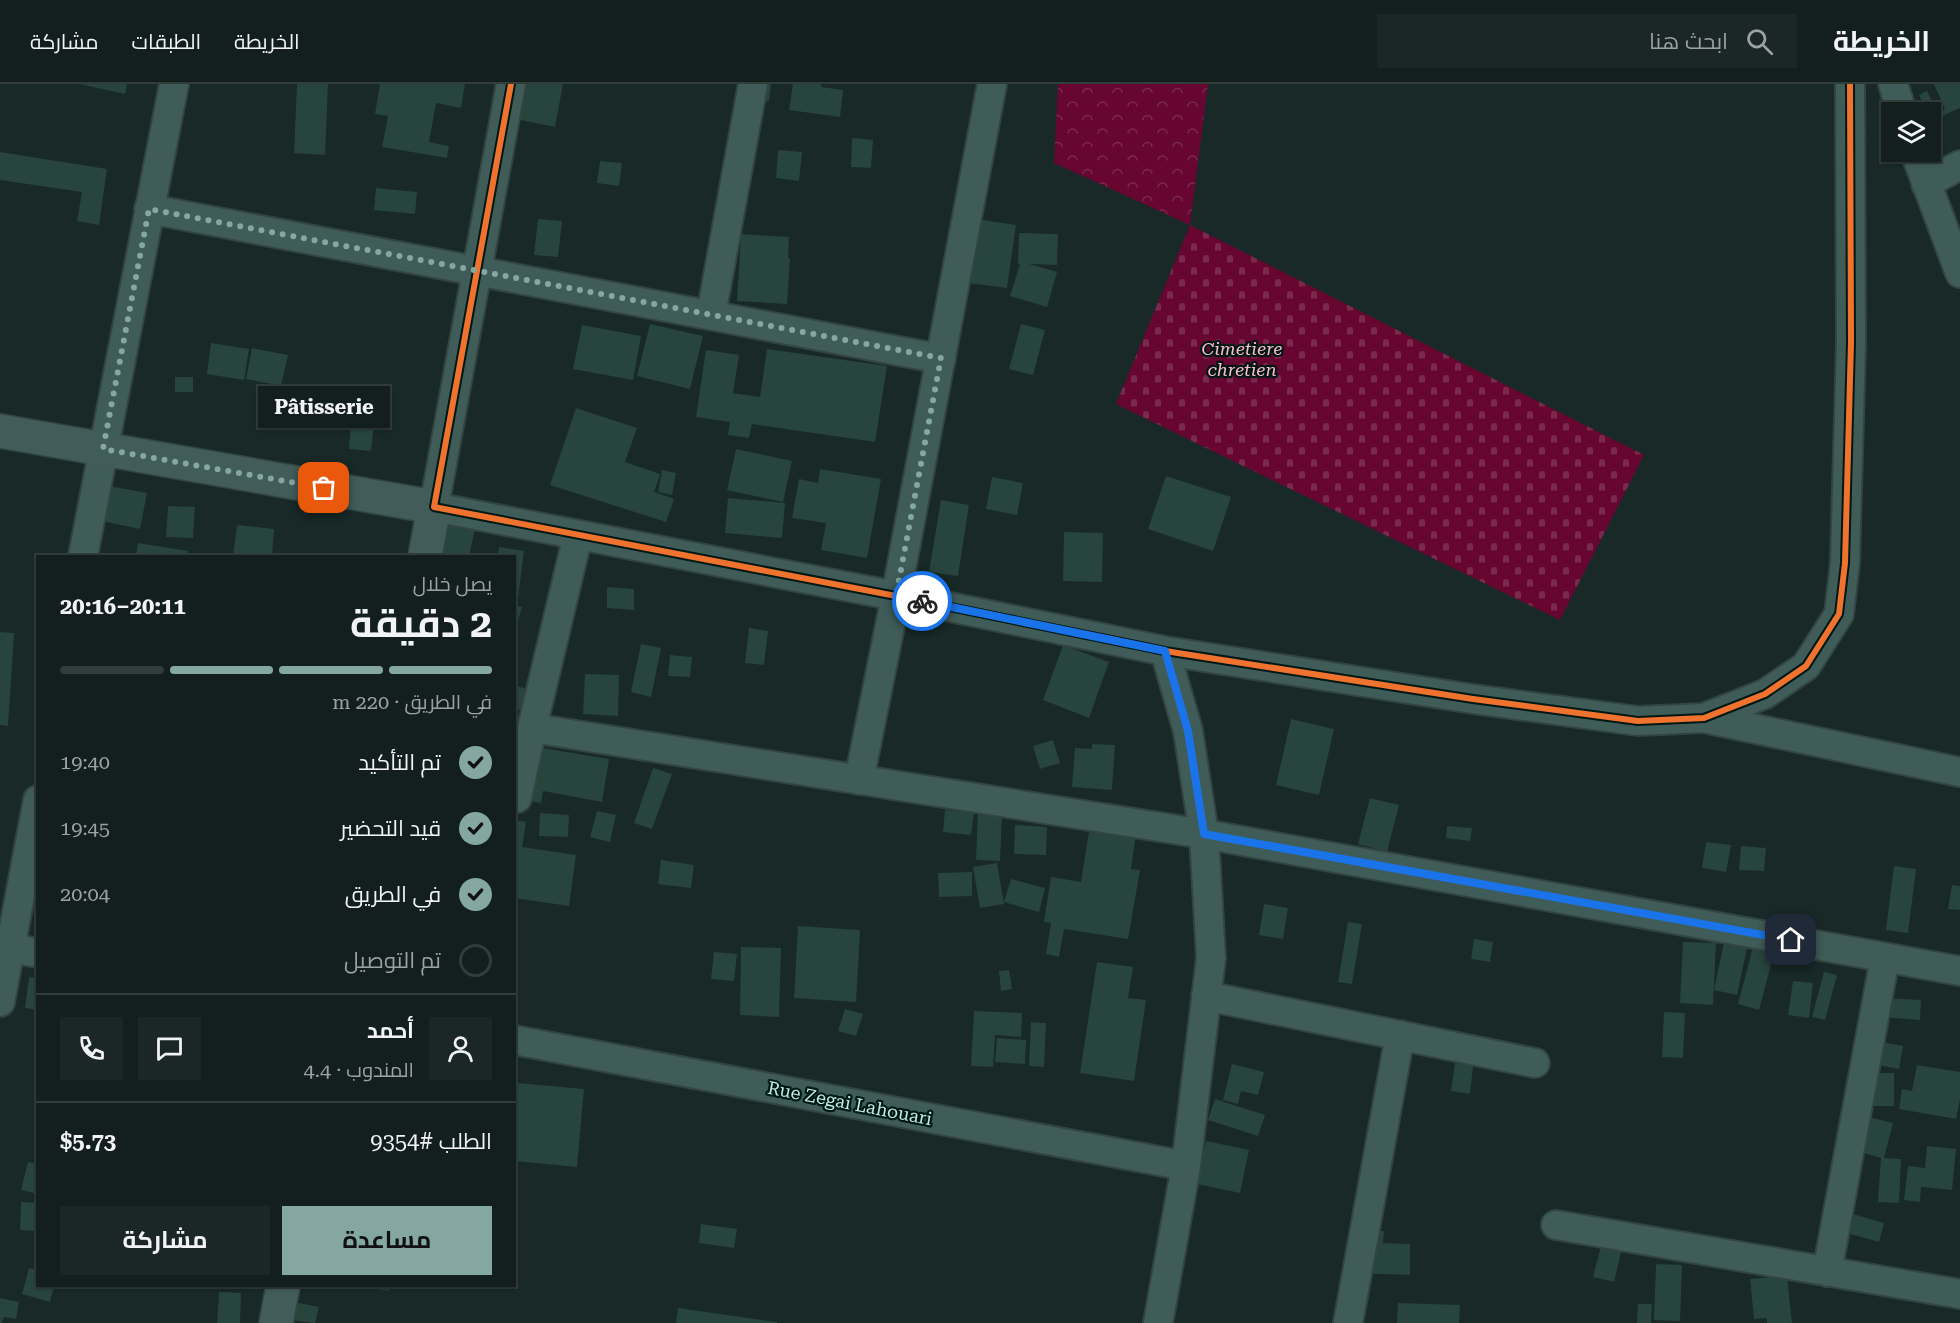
<!DOCTYPE html>
<html lang="ar">
<meta charset="utf-8">
<style>
body{margin:0;font-family:"Roboto Serif",Cairo,serif;background:#1b2726;color:#f1f3f6;direction:rtl;height:100vh;display:flex;flex-direction:column;font-size:22px;white-space:nowrap}
*{box-sizing:border-box;margin:0}
p{font-size:20px;color:#9ca2a4}
.icon{flex:none;width:33px;height:33px;fill:none;stroke:currentColor;stroke-width:2;stroke-linecap:round;stroke-linejoin:round}
.map{position:relative;flex:1;overflow:hidden;direction:ltr}
.sheet{position:absolute;left:36px;top:471px;width:480px;height:732px;display:flex;flex-direction:column;background:#121f1d;border-radius:0px;box-shadow:0 2px 4px #0004,0 0 0 2px #313d3b;direction:rtl}
.sheet>*{flex:none}
.fabs{position:absolute;left:1881px;top:18px;display:grid;gap:12px}
.fabs a{display:grid;place-items:center;width:60px;height:60px;border-radius:0px;background:#121f1d;box-shadow:0 2px 4px #0004,0 0 0 2px #313d3b;font-size:30px}
.pin{position:absolute;display:grid;place-items:center;width:51px;height:51px;color:#fff;margin:-26px;border-radius:12px;box-shadow:0 3px 9px #0006}
.courier{position:absolute;display:grid;place-items:center;width:60px;height:60px;margin:-30px;border:4px solid #1a73e8;border-radius:50%;background:#fff;color:#222;box-shadow:0 2px 8px #0007}
.bubble{position:absolute;height:42px;border-radius:0px;background:#121f1d;box-shadow:0 2px 4px #0004,0 0 0 2px #313d3b;font-size:20px;font-weight:700;line-height:42px;text-align:center;direction:rtl}
.overview em{font-style:normal;font-weight:700}
.overview div{display:flex;flex-direction:column-reverse}
.overview{display:flex;align-items:center;justify-content:space-between;height:102px;padding:0 24px}
h1{font-size:39px;font-weight:700;line-height:45px}
.bar{display:grid;grid-template-columns:repeat(4,1fr);gap:9px 6px;align-content:center;height:72px;padding:0 24px}
.bar i{height:8px;border-radius:4px;background:#313d3b}
.bar .on{background:#85a7a2}
.bar p{grid-column:span 4}
.line{display:flex;align-items:center;gap:15px;padding:0 24px;border-top:2px solid #313d3b}
.line div{flex:1}
.round{display:grid;place-items:center;flex:none;width:63px;height:63px;border-radius:0px;background:#1b2726}
ol{padding:0 24px;list-style:none}
li{display:flex;align-items:center;gap:18px;height:66px}
li p{margin-inline-start:auto}
li .icon{padding:6px;border-radius:50%;background:#85a7a2;color:#111;stroke-width:4}
li:last-child{color:#9ca2a4}
li i{width:33px;height:33px;border:3px solid #313d3b;border-radius:50%}
.cta{display:flex;gap:12px;margin-top:auto;padding:12px 24px}
.cta a{flex:1;height:69px;border-radius:0px;background:#85a7a2;color:#111;font-size:24px;font-weight:700;line-height:69px;text-align:center}
.cta a+a{background:#1b2726;color:#f1f3f6}
header{display:flex;align-items:center;gap:36px;box-sizing:border-box;height:84px;padding:0 30px;background:#121f1d;border-bottom:2px solid #313d3b}
header strong{font-size:28px}
nav{display:flex;gap:33px;margin-inline-start:auto;font-size:21px}
.search{width:420px;height:54px;background:#1b2726;display:flex;align-items:center;gap:15px;box-sizing:border-box;padding:0 21px;border-radius:0px;color:#9ca2a4;font-size:22px}
.map>svg:first-child{display:block}
.forest{fill:url(#forest-crowns)}
.cemetery{fill:url(#cemetery-stones)}
.building{fill:#27443d}
.lines{fill:none;stroke-linecap:round;stroke-linejoin:round}
.minor-casing{stroke:#324542;stroke-width:32}
.secondary-casing{stroke:#324542;stroke-width:36}
.minor{stroke:#405c58;stroke-width:28}
.secondary{stroke:#415c59;stroke-width:33}
.cycleway-casing{stroke:#001814;stroke-width:10}
.cycleway{stroke:#ef722f;stroke-width:6}
.done{stroke:#85a7a2;stroke-width:6;stroke-dasharray:0 10.8}
.route{stroke:#1a73e8;stroke-width:8}
.labels{text-anchor:middle;dominant-baseline:central;stroke-width:4.5;stroke-linejoin:round;paint-order:stroke}
.park-label{font-size:18px;font-style:italic;fill:#febbca;stroke:#001814}
.street-label{font-size:18px;fill:#bfebe4;stroke:#001814}
</style>
<header>
<strong>الخريطة</strong>
<div class="search"><svg class="icon" aria-label="search" viewBox="0 0 24 24"><circle cx="10" cy="10" r="6"/><path d="M15 15l6 6"/></svg>ابحث هنا</div>
<nav><a>الخريطة</a><a>الطبقات</a><a>مشاركة</a></nav>
</header>
<div class="map">
<svg width="1960" height="1239" viewBox="0 0 1960 1239">
<defs>
<pattern id="forest-crowns" width="20" height="18" patternUnits="userSpaceOnUse" patternTransform="scale(1.5)"><rect width="20" height="18" fill="#660631"/><path d="M2 6a3 3 0 1 1 6 0M12 15a3 3 0 1 1 6 0" fill="none" stroke="#7a2a4f"/></pattern>
<pattern id="cemetery-stones" width="16" height="16" patternUnits="userSpaceOnUse" patternTransform="scale(1.5)"><rect width="16" height="16" fill="#660631"/><path d="M2 7V4a2 2 0 0 1 4 0v3zM10 15v-3a2 2 0 0 1 4 0v3z" fill="#7a2a4f"/></pattern>
</defs>
<rect width="100%" height="100%" fill="#182927"/>
<path class="forest" d="M 1058,0 L 1208,0 L 1190,141 L 1054,79 Z"/>
<path class="cemetery" d="M 1190,141 L 1644,371 L 1560,536 L 1116,320 Z"/>
<path class="building" d="M 80,0 L 127,0 L 125,10 Z
M 297,0 L 328,0 L 325,71 L 294,69 Z
M 380,0 L 465,0 L 461,24 L 436,19 L 429,58 L 449,62 L 447,74 L 382,63 L 388,32 L 375,30 Z
M 513,0 L 563,0 L 555,43 L 506,33 Z
M 744,0 L 771,0 L 769,17 L 743,13 Z
M 793,0 L 821,0 L 821,3 L 843,6 L 840,33 L 789,26 Z
M 1934,0 L 1960,0 L 1960,24 L 1931,37 L 1930,28 L 1927,28 L 1919,11 L 1927,7 L 1937,28 L 1945,25 Z
M 852,54 L 873,56 L 871,84 L 851,83 Z
M 778,66 L 802,68 L 799,97 L 776,94 Z
M 0,68 L 107,85 L 99,141 L 77,137 L 82,108 L 0,96 Z
M 600,77 L 622,79 L 619,102 L 597,99 Z
M 376,104 L 417,108 L 415,130 L 374,126 Z
M 969,134 L 1016,141 L 1007,204 L 960,198 Z
M 538,135 L 562,137 L 558,173 L 534,171 Z
M 1019,149 L 1058,150 L 1057,181 L 1029,180 L 1057,188 L 1047,223 L 1010,212 L 1020,180 L 1018,179 Z
M 741,150 L 789,153 L 788,174 L 790,174 L 787,220 L 737,217 Z
M 650,240 L 703,252 L 690,305 L 637,292 Z
M 1021,240 L 1045,246 L 1033,291 L 1009,285 Z
M 582,241 L 641,252 L 633,296 L 573,285 Z
M 211,259 L 249,265 L 244,296 L 207,290 Z
M 252,264 L 288,271 L 281,302 L 246,295 Z
M 767,265 L 887,282 L 875,358 L 752,340 L 749,354 L 728,351 L 730,338 L 696,333 L 706,266 L 739,271 L 733,309 L 760,313 Z
M 175,293 L 193,293 L 193,308 L 175,308 Z
M 576,324 L 637,344 L 625,378 L 660,390 L 654,408 L 674,415 L 666,438 L 550,401 Z
M 352,325 L 375,327 L 371,367 L 349,365 Z
M 736,365 L 792,377 L 783,418 L 727,406 Z
M 820,385 L 881,395 L 867,474 L 821,466 L 826,439 L 792,434 L 799,395 L 818,399 Z
M 662,386 L 676,389 L 672,411 L 658,408 Z
M 1166,392 L 1231,413 L 1213,467 L 1148,445 Z
M 992,393 L 1023,399 L 1017,431 L 986,425 Z
M 109,402 L 147,409 L 140,445 L 102,437 Z
M 728,414 L 785,419 L 782,454 L 725,449 Z
M 941,416 L 969,421 L 958,492 L 929,488 Z
M 168,422 L 195,423 L 193,454 L 166,453 Z
M 443,425 L 478,432 L 469,472 L 437,472 Z
M 237,441 L 274,445 L 272,472 L 233,472 Z
M 1064,448 L 1103,449 L 1102,498 L 1063,497 Z
M 138,459 L 188,467 L 187,472 L 136,472 Z
M 499,463 L 524,467 L 518,514 L 514,514 L 514,472 L 498,472 Z
M 607,503 L 634,505 L 634,526 L 607,524 Z
M 514,521 L 522,523 L 515,546 L 514,546 Z
M 749,544 L 768,547 L 764,581 L 745,579 Z
M 0,548 L 14,549 L 8,642 L 0,641 Z
M 641,560 L 661,564 L 651,613 L 631,608 Z
M 1063,561 L 1109,578 L 1089,634 L 1043,616 Z
M 670,571 L 692,573 L 690,593 L 668,592 Z
M 585,590 L 619,591 L 618,632 L 583,630 Z
M 514,602 L 525,604 L 522,626 L 514,625 Z
M 1291,635 L 1334,645 L 1319,711 L 1276,701 Z
M 1053,656 L 1060,679 L 1040,685 L 1033,662 Z
M 1092,660 L 1115,661 L 1112,706 L 1072,703 L 1075,664 L 1092,665 Z
M 530,662 L 609,675 L 602,718 L 543,707 L 541,719 L 521,715 Z
M 653,684 L 672,690 L 652,745 L 634,739 Z
M 1370,714 L 1399,721 L 1387,768 L 1358,760 Z
M 945,726 L 974,729 L 971,751 L 943,748 Z
M 597,727 L 616,731 L 610,758 L 590,753 Z
M 978,728 L 1002,729 L 1000,777 L 976,776 Z
M 540,729 L 569,731 L 568,753 L 539,752 Z
M 514,736 L 526,738 L 522,763 L 576,771 L 569,822 L 514,814 Z
M 1015,741 L 1047,743 L 1046,771 L 1014,770 Z
M 1090,741 L 1136,749 L 1131,785 L 1140,786 L 1128,855 L 1064,845 L 1059,873 L 1046,870 L 1051,839 L 1044,838 L 1051,793 L 1081,798 Z
M 1447,742 L 1472,744 L 1470,757 L 1446,754 Z
M 1706,758 L 1731,761 L 1726,788 L 1702,784 Z
M 1741,762 L 1766,764 L 1764,787 L 1739,786 Z
M 661,776 L 694,781 L 691,804 L 658,800 Z
M 997,779 L 1004,820 L 980,824 L 973,783 Z
M 1894,782 L 1916,785 L 1908,849 L 1886,846 Z
M 972,788 L 972,812 L 939,813 L 938,789 Z
M 1011,795 L 1045,804 L 1039,828 L 1004,818 Z
M 1952,801 L 1960,802 L 1960,826 L 1948,825 Z
M 1264,820 L 1288,824 L 1283,855 L 1259,851 Z
M 1348,838 L 1362,840 L 1352,900 L 1338,898 Z
M 798,842 L 860,846 L 856,918 L 794,914 Z
M 1474,855 L 1493,858 L 1490,878 L 1471,875 Z
M 1683,858 L 1716,859 L 1713,921 L 1680,919 Z
M 1724,859 L 1747,864 L 1737,911 L 1714,906 Z
M 741,863 L 781,864 L 779,933 L 740,931 Z
M 1753,863 L 1774,869 L 1759,926 L 1738,920 Z
M 714,868 L 737,870 L 734,897 L 711,895 Z
M 1097,878 L 1133,883 L 1128,914 L 1146,916 L 1134,997 L 1080,989 Z
M 1009,886 L 1012,905 L 1001,907 L 999,887 Z
M 1824,888 L 1837,891 L 1825,936 L 1812,933 Z
M 29,893 L 38,894 L 38,926 L 25,924 Z
M 1793,897 L 1813,899 L 1809,934 L 1788,931 Z
M 1882,914 L 1921,916 L 1920,936 L 1881,933 Z
M 845,925 L 863,930 L 856,952 L 838,947 Z
M 974,927 L 1022,929 L 1021,953 L 995,951 L 993,983 L 971,982 Z
M 1664,928 L 1685,929 L 1683,974 L 1662,973 Z
M 1031,938 L 1046,939 L 1044,983 L 1029,982 Z
M 997,954 L 1026,956 L 1025,980 L 995,978 Z
M 1860,954 L 1903,962 L 1899,985 L 1856,977 Z
M 1455,979 L 1473,982 L 1470,1010 L 1451,1007 Z
M 1232,980 L 1264,988 L 1258,1011 L 1241,1007 L 1238,1020 L 1223,1016 Z
M 1917,981 L 1960,988 L 1960,1015 L 1956,1035 L 1899,1025 L 1902,1005 L 1912,1007 Z
M 1848,989 L 1894,989 L 1894,1022 L 1848,1022 Z
M 517,999 L 584,1005 L 577,1083 L 514,1077 L 514,1026 Z
M 1215,1015 L 1265,1031 L 1258,1052 L 1208,1036 Z
M 1869,1033 L 1893,1039 L 1884,1074 L 1901,1075 L 1899,1119 L 1878,1118 L 1881,1074 L 1860,1068 Z
M 1206,1057 L 1249,1066 L 1240,1109 L 1197,1100 Z
M 1927,1062 L 1956,1065 L 1952,1106 L 1921,1103 L 1920,1118 L 1904,1116 L 1908,1082 L 1925,1084 Z
M 28,1078 L 38,1080 L 38,1110 L 21,1106 Z
M 21,1118 L 38,1119 L 37,1147 L 20,1146 Z
M 1839,1126 L 1884,1139 L 1879,1158 L 1833,1145 Z
M 701,1140 L 737,1145 L 734,1164 L 699,1159 Z
M 1353,1146 L 1384,1147 L 1383,1159 L 1410,1160 L 1410,1191 L 1352,1189 Z
M 1604,1151 L 1624,1156 L 1614,1198 L 1593,1193 Z
M 1656,1180 L 1682,1181 L 1680,1237 L 1654,1236 Z
M 29,1184 L 38,1186 L 38,1202 L 54,1202 L 50,1218 L 22,1210 Z
M 1787,1192 L 1792,1239 L 1767,1239 L 1767,1234 L 1754,1235 L 1750,1195 Z
M 360,1202 L 390,1202 L 389,1207 Z
M 219,1208 L 241,1209 L 240,1239 L 217,1239 Z
M 0,1214 L 19,1218 L 16,1235 L 4,1233 L 2,1239 L 0,1239 Z
M 294,1218 L 319,1223 L 315,1239 L 289,1236 Z
M 1398,1219 L 1460,1221 L 1459,1239 L 1397,1239 Z
M 1638,1220 L 1652,1220 L 1651,1239 L 1637,1239 Z
M 678,1224 L 777,1238 L 777,1239 L 676,1239 Z"/>
<g class="lines">
<defs>
<path id="minor" d="M 511,0 L 434,423 L 896,512 L 1165,567 L 1473,615 L 1638,637 L 1704,634 L 1765,610 L 1806,582 L 1839,530 L 1845,479 L 1851,259 L 1850,0
M 1893,0 L 1902,28
M 1915,68 L 1960,189
M 1926,100 L 1960,81
M 149,125 L 941,275
M 711,231 L 753,0
M 83,472 L 174,0
M 1704,634 L 1960,688
M 532,644 L 1204,750 L 1960,887
M 859,696 L 896,512 L 992,0
M 517,714 L 532,644 L 578,451
M 0,862 L 38,869
M 1206,912 L 1535,979
M 0,918 L 38,716
M 514,956 L 1186,1082
M 1556,1141 L 1960,1210
M 1827,1188 L 1885,874
M 1158,1239 L 1186,1082 L 1211,874 L 1204,750 L 1188,647 L 1165,567
M 1348,1239 L 1400,951"/>
<path id="secondary" d="M 0,347 L 434,423 L 425,472
M 276,1239 L 283,1202"/>
</defs>
<use href="#minor" class="minor-casing"/>
<use href="#secondary" class="secondary-casing"/>
<use href="#minor" class="minor"/>
<use href="#secondary" class="secondary"/>
<defs>
<path id="cycleway" d="M 511,0 L 434,423 L 896,512 L 1165,567 L 1473,615 L 1638,637 L 1704,634 L 1765,610 L 1806,582 L 1839,530 L 1845,479 L 1851,259 L 1850,0"/>
</defs>
<use href="#cycleway" class="cycleway-casing"/>
<use href="#cycleway" class="cycleway"/>
</g>
<g class="lines">
<path class="done" d="M 324,404 L 103,365 L 149,125 L 941,274 L 896,512 L 922,517"/>
<path class="route" d="M 922,517 L 1165,567 L 1188,647 L 1204,750 L 1791,856"/>
</g>
<g class="labels">
<g class="park-label">
<text x="1242" y="264">Cimetiere<tspan x="1242" dy="21">chretien</tspan></text>
</g>
<g class="street-label">
<text transform="translate(850 1019) rotate(11)">Rue Zegai Lahouari</text>
</g>
</g>
</svg>
<div class="fabs">
<a><svg class="icon" aria-label="layers" viewBox="0 0 24 24"><path d="M12 4l9 5-9 5-9-5zM3 14l9 5 9-5"/></svg></a>
</div>
<div class="pin" style="left:324px;top:404px;background:#ea580c"><svg class="icon" aria-label="bag" viewBox="0 0 24 24"><path d="M5 8h14l-1 12H6zM9 8a3 3 0 0 1 6 0"/></svg></div>
<div class="pin" style="left:1791px;top:856px;background:#1f2937"><svg class="icon" aria-label="home" viewBox="0 0 24 24"><path d="M3 11l9-7 9 7M6 9v11h12V9"/></svg></div>
<div class="courier" style="left:922px;top:517px"><svg class="icon" aria-label="bike" viewBox="0 0 24 24"><circle cx="6" cy="16" r="4"/><circle cx="18" cy="16" r="4"/><path d="M6 16l4-8h5l3 8M10 8l3 8H6M13 5h3"/></svg></div>
<div class="bubble" style="left:258px;top:302px;width:132px">Pâtisserie</div>
<section class="sheet">
<div class="overview"><div><h1>2 دقيقة</h1><p>يصل خلال</p></div><em>20:11–20:16</em></div>
<div class="bar"><i class="on"></i><i class="on"></i><i class="on"></i><i></i><p>في الطريق · 220 m</p></div>
<ol>
<li><svg class="icon" aria-label="check" viewBox="0 0 24 24"><path d="M5 12l5 5 9-10"/></svg>تم التأكيد<p>19:40</p></li>
<li><svg class="icon" aria-label="check" viewBox="0 0 24 24"><path d="M5 12l5 5 9-10"/></svg>قيد التحضير<p>19:45</p></li>
<li><svg class="icon" aria-label="check" viewBox="0 0 24 24"><path d="M5 12l5 5 9-10"/></svg>في الطريق<p>20:04</p></li>
<li><i></i>تم التوصيل</li>
</ol>
<div class="line" style="height:108px"><a class="round"><svg class="icon" aria-label="person" viewBox="0 0 24 24"><circle cx="12" cy="8" r="4"/><path d="M4 21q1-7 8-7t8 7"/></svg></a><div><b>أحمد</b><p>المندوب · 4.4</p></div><a class="round"><svg class="icon" aria-label="chat" viewBox="0 0 24 24"><path d="M4 5h16v11H9l-5 4z"/></svg></a><a class="round"><svg class="icon" aria-label="phone" viewBox="0 0 24 24"><path d="M5 4h4l2 5-3 2q2 4 5 5l2-3 5 2v4C11 20 4 13 5 4z"/></svg></a></div>
<div class="line" style="height:78px"><div>الطلب #9354</div><b>$5.73</b></div>
<div class="cta"><a>مساعدة</a><a>مشاركة</a></div>
</section>
</div>
